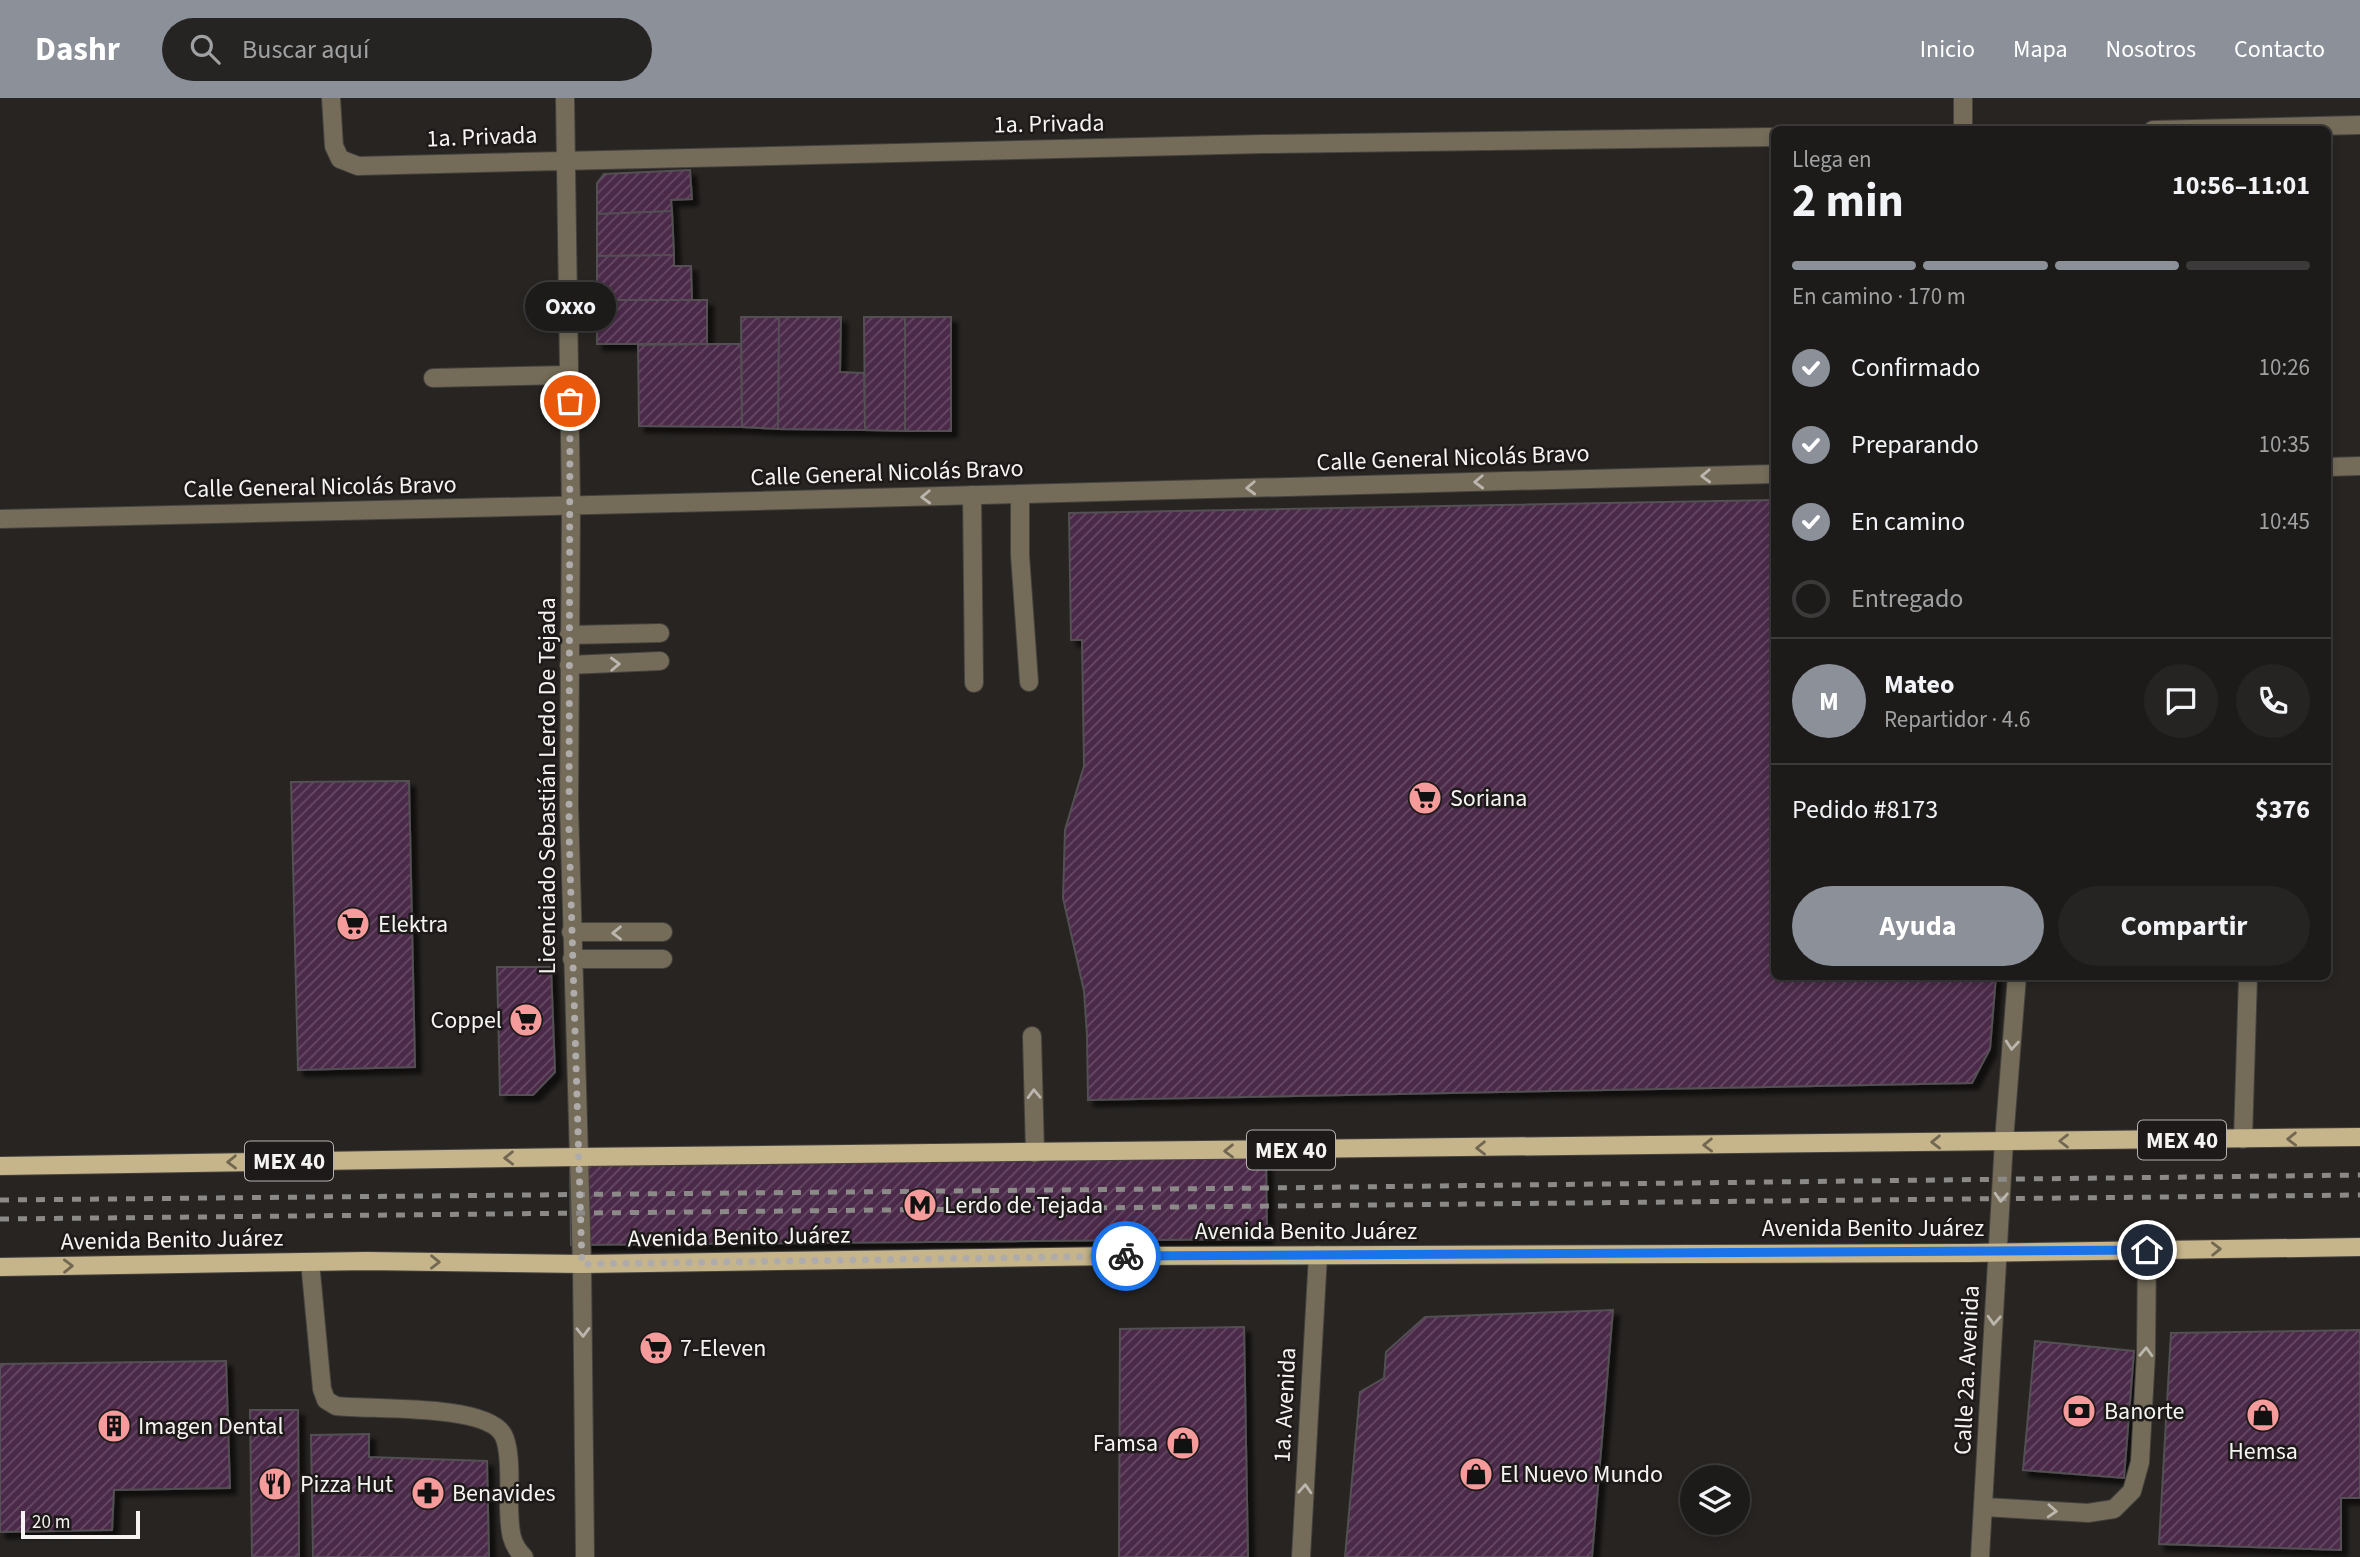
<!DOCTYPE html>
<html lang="es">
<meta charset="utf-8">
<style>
body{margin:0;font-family:"Source Sans 3",sans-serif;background:#252423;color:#f1f3f6;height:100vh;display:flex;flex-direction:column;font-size:26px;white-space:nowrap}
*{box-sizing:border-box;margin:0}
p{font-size:23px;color:#a0a1a2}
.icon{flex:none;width:38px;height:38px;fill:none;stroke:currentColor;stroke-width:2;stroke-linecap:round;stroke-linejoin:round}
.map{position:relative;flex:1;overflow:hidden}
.sheet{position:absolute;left:1771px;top:28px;width:560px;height:854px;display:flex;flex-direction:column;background:#1d1b1a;border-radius:10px;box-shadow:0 4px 10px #0003,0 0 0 2px #3b3939}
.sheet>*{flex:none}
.tools{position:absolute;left:1680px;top:1367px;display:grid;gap:14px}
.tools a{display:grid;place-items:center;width:70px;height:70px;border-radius:50%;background:#1d1b1a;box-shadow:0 4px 10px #0003,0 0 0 2px #3b3939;font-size:35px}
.scale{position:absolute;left:21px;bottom:18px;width:119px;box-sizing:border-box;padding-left:7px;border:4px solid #f6f4f3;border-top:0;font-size:19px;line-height:24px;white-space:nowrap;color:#f6f4f3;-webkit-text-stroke:5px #1d1a19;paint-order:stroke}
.pin{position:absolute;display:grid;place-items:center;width:60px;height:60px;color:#fff;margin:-30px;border:4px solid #fff;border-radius:50%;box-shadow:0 2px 7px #0007}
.courier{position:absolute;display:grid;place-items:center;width:70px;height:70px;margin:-35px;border:5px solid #1a73e8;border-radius:50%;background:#fff;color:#222;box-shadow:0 2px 9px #0007}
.bubble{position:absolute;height:49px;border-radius:24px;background:#1d1b1a;box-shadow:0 4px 10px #0003,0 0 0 2px #3b3939;font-size:23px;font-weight:700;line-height:49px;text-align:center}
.head em{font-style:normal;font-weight:700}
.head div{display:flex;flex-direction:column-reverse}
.head{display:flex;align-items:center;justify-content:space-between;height:119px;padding:0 21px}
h1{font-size:46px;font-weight:700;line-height:52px}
.bar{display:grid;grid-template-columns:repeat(4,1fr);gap:10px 7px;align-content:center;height:84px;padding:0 21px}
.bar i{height:9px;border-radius:5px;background:#3b3939}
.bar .active{background:#8c9099}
.bar p{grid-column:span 4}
.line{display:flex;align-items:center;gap:18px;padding:0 21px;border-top:2px solid #3b3939}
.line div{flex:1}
.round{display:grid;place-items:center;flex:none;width:74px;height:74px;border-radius:37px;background:#252423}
ol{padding:0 21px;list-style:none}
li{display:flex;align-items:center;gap:21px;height:77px}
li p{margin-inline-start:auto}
li .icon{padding:7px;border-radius:50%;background:#8c9099;color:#fff;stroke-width:4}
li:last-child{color:#a0a1a2}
li i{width:38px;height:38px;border:4px solid #3b3939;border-radius:50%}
.button{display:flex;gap:14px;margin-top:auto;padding:14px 21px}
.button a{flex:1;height:80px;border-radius:42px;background:#8c9099;color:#fff;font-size:28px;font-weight:700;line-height:80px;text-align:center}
.button a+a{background:#252423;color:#f1f3f6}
header{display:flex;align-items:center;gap:42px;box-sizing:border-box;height:98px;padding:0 35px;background:#8c9099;color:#fff}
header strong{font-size:33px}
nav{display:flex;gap:38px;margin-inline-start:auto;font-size:24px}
.search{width:490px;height:63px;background:#252423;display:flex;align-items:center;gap:18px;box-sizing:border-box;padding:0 24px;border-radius:38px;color:#a0a1a2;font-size:26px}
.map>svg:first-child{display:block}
.building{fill:url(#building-hatch);stroke:#525052;stroke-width:2;filter:url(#shadow)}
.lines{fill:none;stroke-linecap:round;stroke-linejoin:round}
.lane-casing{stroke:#44413f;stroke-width:20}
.street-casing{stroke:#44413f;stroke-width:20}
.primary-casing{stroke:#44413f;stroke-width:20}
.lane{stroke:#746c59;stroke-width:18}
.street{stroke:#746c59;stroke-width:18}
.primary{stroke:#c6b58b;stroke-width:18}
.rail{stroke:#8c8a88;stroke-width:5;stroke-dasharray:9 9;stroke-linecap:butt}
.oneway{stroke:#bcb7ae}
.oneway2{stroke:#726852}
.done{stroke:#aeabaa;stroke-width:7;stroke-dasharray:0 12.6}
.route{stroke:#1a73e8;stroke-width:9}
.labels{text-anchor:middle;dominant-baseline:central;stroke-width:5;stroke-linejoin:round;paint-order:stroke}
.shield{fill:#1d1a19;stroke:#b5b3b2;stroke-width:2}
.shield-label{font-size:23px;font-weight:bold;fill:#f6f4f3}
.street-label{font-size:24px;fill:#f6f4f3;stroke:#1d1a19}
.poi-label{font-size:24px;fill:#f6f4f3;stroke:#1d1a19;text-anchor:start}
</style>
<header>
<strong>Dashr</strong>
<div class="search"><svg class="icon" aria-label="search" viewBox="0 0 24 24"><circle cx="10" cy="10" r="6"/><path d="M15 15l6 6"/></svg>Buscar aquí</div>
<nav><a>Inicio</a><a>Mapa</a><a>Nosotros</a><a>Contacto</a></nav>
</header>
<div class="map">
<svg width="2360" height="1459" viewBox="0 0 2360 1459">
<defs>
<pattern id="building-hatch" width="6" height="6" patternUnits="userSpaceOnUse" patternTransform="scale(1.75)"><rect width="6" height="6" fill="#4b2a4a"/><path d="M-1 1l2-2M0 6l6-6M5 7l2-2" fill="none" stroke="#664a65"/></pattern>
<filter id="shadow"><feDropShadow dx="6" dy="6" stdDeviation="2" flood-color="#0009"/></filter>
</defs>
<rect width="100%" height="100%" fill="#272422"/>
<path class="building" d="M 690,72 L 692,101 L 671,102 L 672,113 L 597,116 L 597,85 L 604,76 Z
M 672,113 L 674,157 L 597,158 L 597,116 Z
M 674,157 L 674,168 L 691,168 L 692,202 L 597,202 L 597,158 Z
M 597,202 L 707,202 L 707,246 L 597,246 Z
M 741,219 L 779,219 L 778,331 L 742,329 Z
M 779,219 L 841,219 L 840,274 L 864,275 L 865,332 L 778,331 Z
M 864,219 L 905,219 L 905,333 L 865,332 Z
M 905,219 L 951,219 L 951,333 L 905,333 Z
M 707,246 L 741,246 L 742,329 L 639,328 L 638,247 Z
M 1774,402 L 1774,878 L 1996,878 L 1990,951 L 1972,985 L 1088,1002 L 1087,937 L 1084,893 L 1063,800 L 1065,732 L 1084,668 L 1082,542 L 1071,542 L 1069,415 Z
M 409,683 L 415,969 L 298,972 L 291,684 Z
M 497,869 L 551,869 L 555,974 L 533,997 L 500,997 Z
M 1266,1057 L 1267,1141 L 571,1147 L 570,1063 Z
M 1613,1212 L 1592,1459 L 1345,1459 L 1360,1294 L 1384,1280 L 1386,1254 L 1425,1219 Z
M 1244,1229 L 1248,1459 L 1119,1459 L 1120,1231 Z
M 2360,1232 L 2360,1400 L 2341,1400 L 2341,1452 L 2159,1446 L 2171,1235 Z
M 2035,1243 L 2134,1253 L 2124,1380 L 2023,1372 Z
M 226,1263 L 230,1390 L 114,1392 L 112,1432 L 0,1434 L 0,1266 Z
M 250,1312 L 298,1312 L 299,1459 L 252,1459 Z
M 369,1336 L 369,1359 L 487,1363 L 489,1459 L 313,1459 L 311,1337 Z"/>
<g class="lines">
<defs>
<path id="lane" d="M 433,280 L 569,277
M 1020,396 L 1020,457 L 1029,584
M 972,397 L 974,585
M 569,537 L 660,535
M 569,567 L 660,563
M 571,834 L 663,834
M 572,861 L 663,861
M 1032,938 L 1035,1055
M 2243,1041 L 2248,878
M 310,1164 L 322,1291 L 326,1302 L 336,1308 C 372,1312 482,1306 502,1335 C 512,1349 509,1392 509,1410 C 510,1429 509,1445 524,1459
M 1984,1409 L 2088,1415 L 2114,1411 L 2132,1393 L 2140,1364 L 2146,1256 L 2147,1152"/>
<path id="street" d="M 331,0 L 334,48 L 340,61 L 358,68 L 1263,46 L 1774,39
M 565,0 L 571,408 L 569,708 L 582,1166 L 585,1459
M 1963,32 L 1963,0
M 2153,32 L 2360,27
M 2328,369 L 2360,368
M 0,421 L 757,403 L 1774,376
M 1301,1459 L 1318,1157
M 1980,1459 L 2004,1043 L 2017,878"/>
<path id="primary" d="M 0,1068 L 577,1059 L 2360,1039
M 0,1169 L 367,1163 L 582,1166 L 1114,1158 L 1969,1155 L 2360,1149"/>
</defs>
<use href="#lane" class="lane-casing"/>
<use href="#street" class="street-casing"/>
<use href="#primary" class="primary-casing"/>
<use href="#lane" class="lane"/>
<use href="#street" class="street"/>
<use href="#primary" class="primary"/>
<path class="rail" d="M 0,1102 L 1265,1090 L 2360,1077
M 0,1121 L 2360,1097"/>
</g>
<defs><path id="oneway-chevron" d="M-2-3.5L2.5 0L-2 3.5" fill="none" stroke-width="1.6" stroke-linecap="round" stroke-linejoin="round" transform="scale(1.75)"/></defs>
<g class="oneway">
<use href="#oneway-chevron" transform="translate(1706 378) rotate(178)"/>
<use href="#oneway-chevron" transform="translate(1479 384) rotate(178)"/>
<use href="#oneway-chevron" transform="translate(1251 390) rotate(178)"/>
<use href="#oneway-chevron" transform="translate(926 399) rotate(178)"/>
<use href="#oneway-chevron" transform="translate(615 566) rotate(-2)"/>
<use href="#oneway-chevron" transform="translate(617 835) rotate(179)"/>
<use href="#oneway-chevron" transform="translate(2012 947) rotate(95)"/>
<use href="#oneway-chevron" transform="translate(1034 996) rotate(-92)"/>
<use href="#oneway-chevron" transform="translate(2001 1099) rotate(93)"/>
<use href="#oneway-chevron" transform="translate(1994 1222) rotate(93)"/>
<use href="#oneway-chevron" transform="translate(583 1234) rotate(89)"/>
<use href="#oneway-chevron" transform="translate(2146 1254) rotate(-88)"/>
<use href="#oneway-chevron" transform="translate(1305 1391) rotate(-87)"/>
<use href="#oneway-chevron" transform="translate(2052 1413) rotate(3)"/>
</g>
<g class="oneway2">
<use href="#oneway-chevron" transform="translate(2292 1041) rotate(179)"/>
<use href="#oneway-chevron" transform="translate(2064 1043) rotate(180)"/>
<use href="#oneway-chevron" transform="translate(1936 1044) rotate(179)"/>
<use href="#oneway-chevron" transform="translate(1708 1047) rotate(179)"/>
<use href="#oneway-chevron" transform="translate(1481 1050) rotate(179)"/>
<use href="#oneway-chevron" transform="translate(1229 1053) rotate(179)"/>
<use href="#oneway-chevron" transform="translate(509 1060) rotate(179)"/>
<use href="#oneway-chevron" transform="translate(232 1064) rotate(179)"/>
<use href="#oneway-chevron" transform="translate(2216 1151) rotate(-1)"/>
<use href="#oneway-chevron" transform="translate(435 1164) rotate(1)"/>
<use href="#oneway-chevron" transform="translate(68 1168) rotate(-1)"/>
</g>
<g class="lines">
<path class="done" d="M 570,303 L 569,733 L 582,1166 L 1126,1158"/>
<path class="route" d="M 1126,1158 L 2147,1152"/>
</g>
<defs>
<symbol id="supermarket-disc" viewBox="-11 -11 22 22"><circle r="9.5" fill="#f59b9b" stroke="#1d1a19"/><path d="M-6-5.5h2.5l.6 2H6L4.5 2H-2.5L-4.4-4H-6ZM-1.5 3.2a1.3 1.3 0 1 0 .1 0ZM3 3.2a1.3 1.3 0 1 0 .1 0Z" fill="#111"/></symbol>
<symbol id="metro-disc" viewBox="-11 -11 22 22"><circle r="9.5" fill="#f59b9b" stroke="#1d1a19"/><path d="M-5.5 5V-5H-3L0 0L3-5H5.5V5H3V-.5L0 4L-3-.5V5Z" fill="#111"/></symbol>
<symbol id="bank-disc" viewBox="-11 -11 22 22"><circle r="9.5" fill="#f59b9b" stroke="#1d1a19"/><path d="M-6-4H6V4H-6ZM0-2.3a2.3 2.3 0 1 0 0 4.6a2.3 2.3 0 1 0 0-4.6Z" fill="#111"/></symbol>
<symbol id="shop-disc" viewBox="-11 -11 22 22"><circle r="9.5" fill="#f59b9b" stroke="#1d1a19"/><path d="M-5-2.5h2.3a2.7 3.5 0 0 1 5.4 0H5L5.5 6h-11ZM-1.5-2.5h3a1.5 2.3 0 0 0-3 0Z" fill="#111"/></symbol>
<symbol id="building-disc" viewBox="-11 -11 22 22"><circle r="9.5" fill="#f59b9b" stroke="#1d1a19"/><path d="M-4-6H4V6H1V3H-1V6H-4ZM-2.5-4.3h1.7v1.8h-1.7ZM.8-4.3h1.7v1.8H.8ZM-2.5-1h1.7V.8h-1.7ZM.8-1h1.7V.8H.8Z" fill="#111"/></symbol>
<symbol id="restaurant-disc" viewBox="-11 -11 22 22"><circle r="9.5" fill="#f59b9b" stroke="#1d1a19"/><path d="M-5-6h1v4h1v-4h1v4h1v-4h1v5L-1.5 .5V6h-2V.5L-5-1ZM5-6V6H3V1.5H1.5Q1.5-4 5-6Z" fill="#111"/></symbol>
<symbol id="pharmacy-disc" viewBox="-11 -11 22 22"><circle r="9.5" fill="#f59b9b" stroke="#1d1a19"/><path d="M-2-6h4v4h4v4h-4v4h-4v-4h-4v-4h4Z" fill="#111"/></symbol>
</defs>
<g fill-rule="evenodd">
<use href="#supermarket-disc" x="1406" y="681" width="38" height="38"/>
<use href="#supermarket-disc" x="334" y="807" width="38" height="38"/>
<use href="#supermarket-disc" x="507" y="903" width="38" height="38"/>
<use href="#metro-disc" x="901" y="1088" width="38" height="38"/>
<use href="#supermarket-disc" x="637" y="1231" width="38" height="38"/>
<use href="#bank-disc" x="2060" y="1294" width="38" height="38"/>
<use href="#shop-disc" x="2244" y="1298" width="38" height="38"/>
<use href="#building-disc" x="95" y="1309" width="38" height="38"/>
<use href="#shop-disc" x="1164" y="1326" width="38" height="38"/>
<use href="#shop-disc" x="1457" y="1357" width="38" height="38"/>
<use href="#restaurant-disc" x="256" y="1367" width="38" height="38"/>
<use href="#pharmacy-disc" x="409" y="1376" width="38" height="38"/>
</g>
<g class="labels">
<g class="shield">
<rect x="2138" y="1022.5" width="88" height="39" rx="5"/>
<rect x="1247" y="1032.5" width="88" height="39" rx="5"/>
<rect x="245" y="1043.5" width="88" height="39" rx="5"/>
</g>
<g class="shield-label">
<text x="2182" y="1042">MEX 40</text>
<text x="1291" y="1052">MEX 40</text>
<text x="289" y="1063">MEX 40</text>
</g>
<g class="street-label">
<text transform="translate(1049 26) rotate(-1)">1a. Privada</text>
<text transform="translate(482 39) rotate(-2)">1a. Privada</text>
<text transform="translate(1453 360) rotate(-2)">Calle General Nicolás Bravo</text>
<text transform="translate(887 375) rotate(-2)">Calle General Nicolás Bravo</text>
<text transform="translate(320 389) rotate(-1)">Calle General Nicolás Bravo</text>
<text transform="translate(547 688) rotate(-90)">Licenciado Sebastián Lerdo De Tejada</text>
<text x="1873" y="1130">Avenida Benito Juárez</text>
<text x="1306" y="1133">Avenida Benito Juárez</text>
<text transform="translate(739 1139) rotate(-1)">Avenida Benito Juárez</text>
<text transform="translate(172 1142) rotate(-1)">Avenida Benito Juárez</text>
<text transform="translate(1967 1272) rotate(-87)">Calle 2a. Avenida</text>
<text transform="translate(1285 1307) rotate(-87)">1a. Avenida</text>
</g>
<g class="poi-label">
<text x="1450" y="700">Soriana</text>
<text x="378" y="826">Elektra</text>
<text x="502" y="922" text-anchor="end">Coppel</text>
<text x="944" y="1107">Lerdo de Tejada</text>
<text x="680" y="1250">7-Eleven</text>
<text x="2104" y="1313">Banorte</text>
<text x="138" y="1328">Imagen Dental</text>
<text x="1158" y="1345" text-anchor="end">Famsa</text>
<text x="2263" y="1353" text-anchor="middle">Hemsa</text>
<text x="1500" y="1376">El Nuevo Mundo</text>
<text x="300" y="1386">Pizza Hut</text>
<text x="452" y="1395">Benavides</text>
</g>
</g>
</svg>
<div class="tools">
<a><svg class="icon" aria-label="layers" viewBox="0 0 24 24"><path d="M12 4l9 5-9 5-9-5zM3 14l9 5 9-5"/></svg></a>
</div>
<div class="scale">20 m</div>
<div class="pin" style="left:570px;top:303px;background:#ea580c"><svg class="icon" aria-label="bag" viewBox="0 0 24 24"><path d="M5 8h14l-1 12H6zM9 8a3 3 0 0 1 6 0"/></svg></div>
<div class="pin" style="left:2147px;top:1152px;background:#1f2937"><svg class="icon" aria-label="home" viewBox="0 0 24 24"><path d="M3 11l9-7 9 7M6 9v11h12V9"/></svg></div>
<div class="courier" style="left:1126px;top:1158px"><svg class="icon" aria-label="bike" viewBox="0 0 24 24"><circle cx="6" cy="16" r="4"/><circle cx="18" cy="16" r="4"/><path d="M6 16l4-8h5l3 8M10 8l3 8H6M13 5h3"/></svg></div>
<div class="bubble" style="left:525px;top:184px;width:91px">Oxxo</div>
<section class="sheet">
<div class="head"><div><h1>2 min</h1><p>Llega en</p></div><em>10:56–11:01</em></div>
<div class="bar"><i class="active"></i><i class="active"></i><i class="active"></i><i></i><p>En camino · 170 m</p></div>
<ol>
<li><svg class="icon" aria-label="check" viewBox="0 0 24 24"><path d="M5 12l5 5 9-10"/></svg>Confirmado<p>10:26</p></li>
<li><svg class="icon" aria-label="check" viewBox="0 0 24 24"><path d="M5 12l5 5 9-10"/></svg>Preparando<p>10:35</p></li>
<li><svg class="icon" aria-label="check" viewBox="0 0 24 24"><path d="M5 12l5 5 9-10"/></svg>En camino<p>10:45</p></li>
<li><i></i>Entregado</li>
</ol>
<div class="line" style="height:126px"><b class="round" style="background:#8c9099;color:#fff">M</b><div><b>Mateo</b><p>Repartidor · 4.6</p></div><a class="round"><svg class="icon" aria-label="chat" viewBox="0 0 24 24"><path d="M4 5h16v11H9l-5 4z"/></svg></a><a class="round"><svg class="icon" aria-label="phone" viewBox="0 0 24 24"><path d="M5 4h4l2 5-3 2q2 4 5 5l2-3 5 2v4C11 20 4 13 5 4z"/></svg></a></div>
<div class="line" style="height:91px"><div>Pedido #8173</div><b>$376</b></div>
<div class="button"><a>Ayuda</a><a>Compartir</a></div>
</section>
</div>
